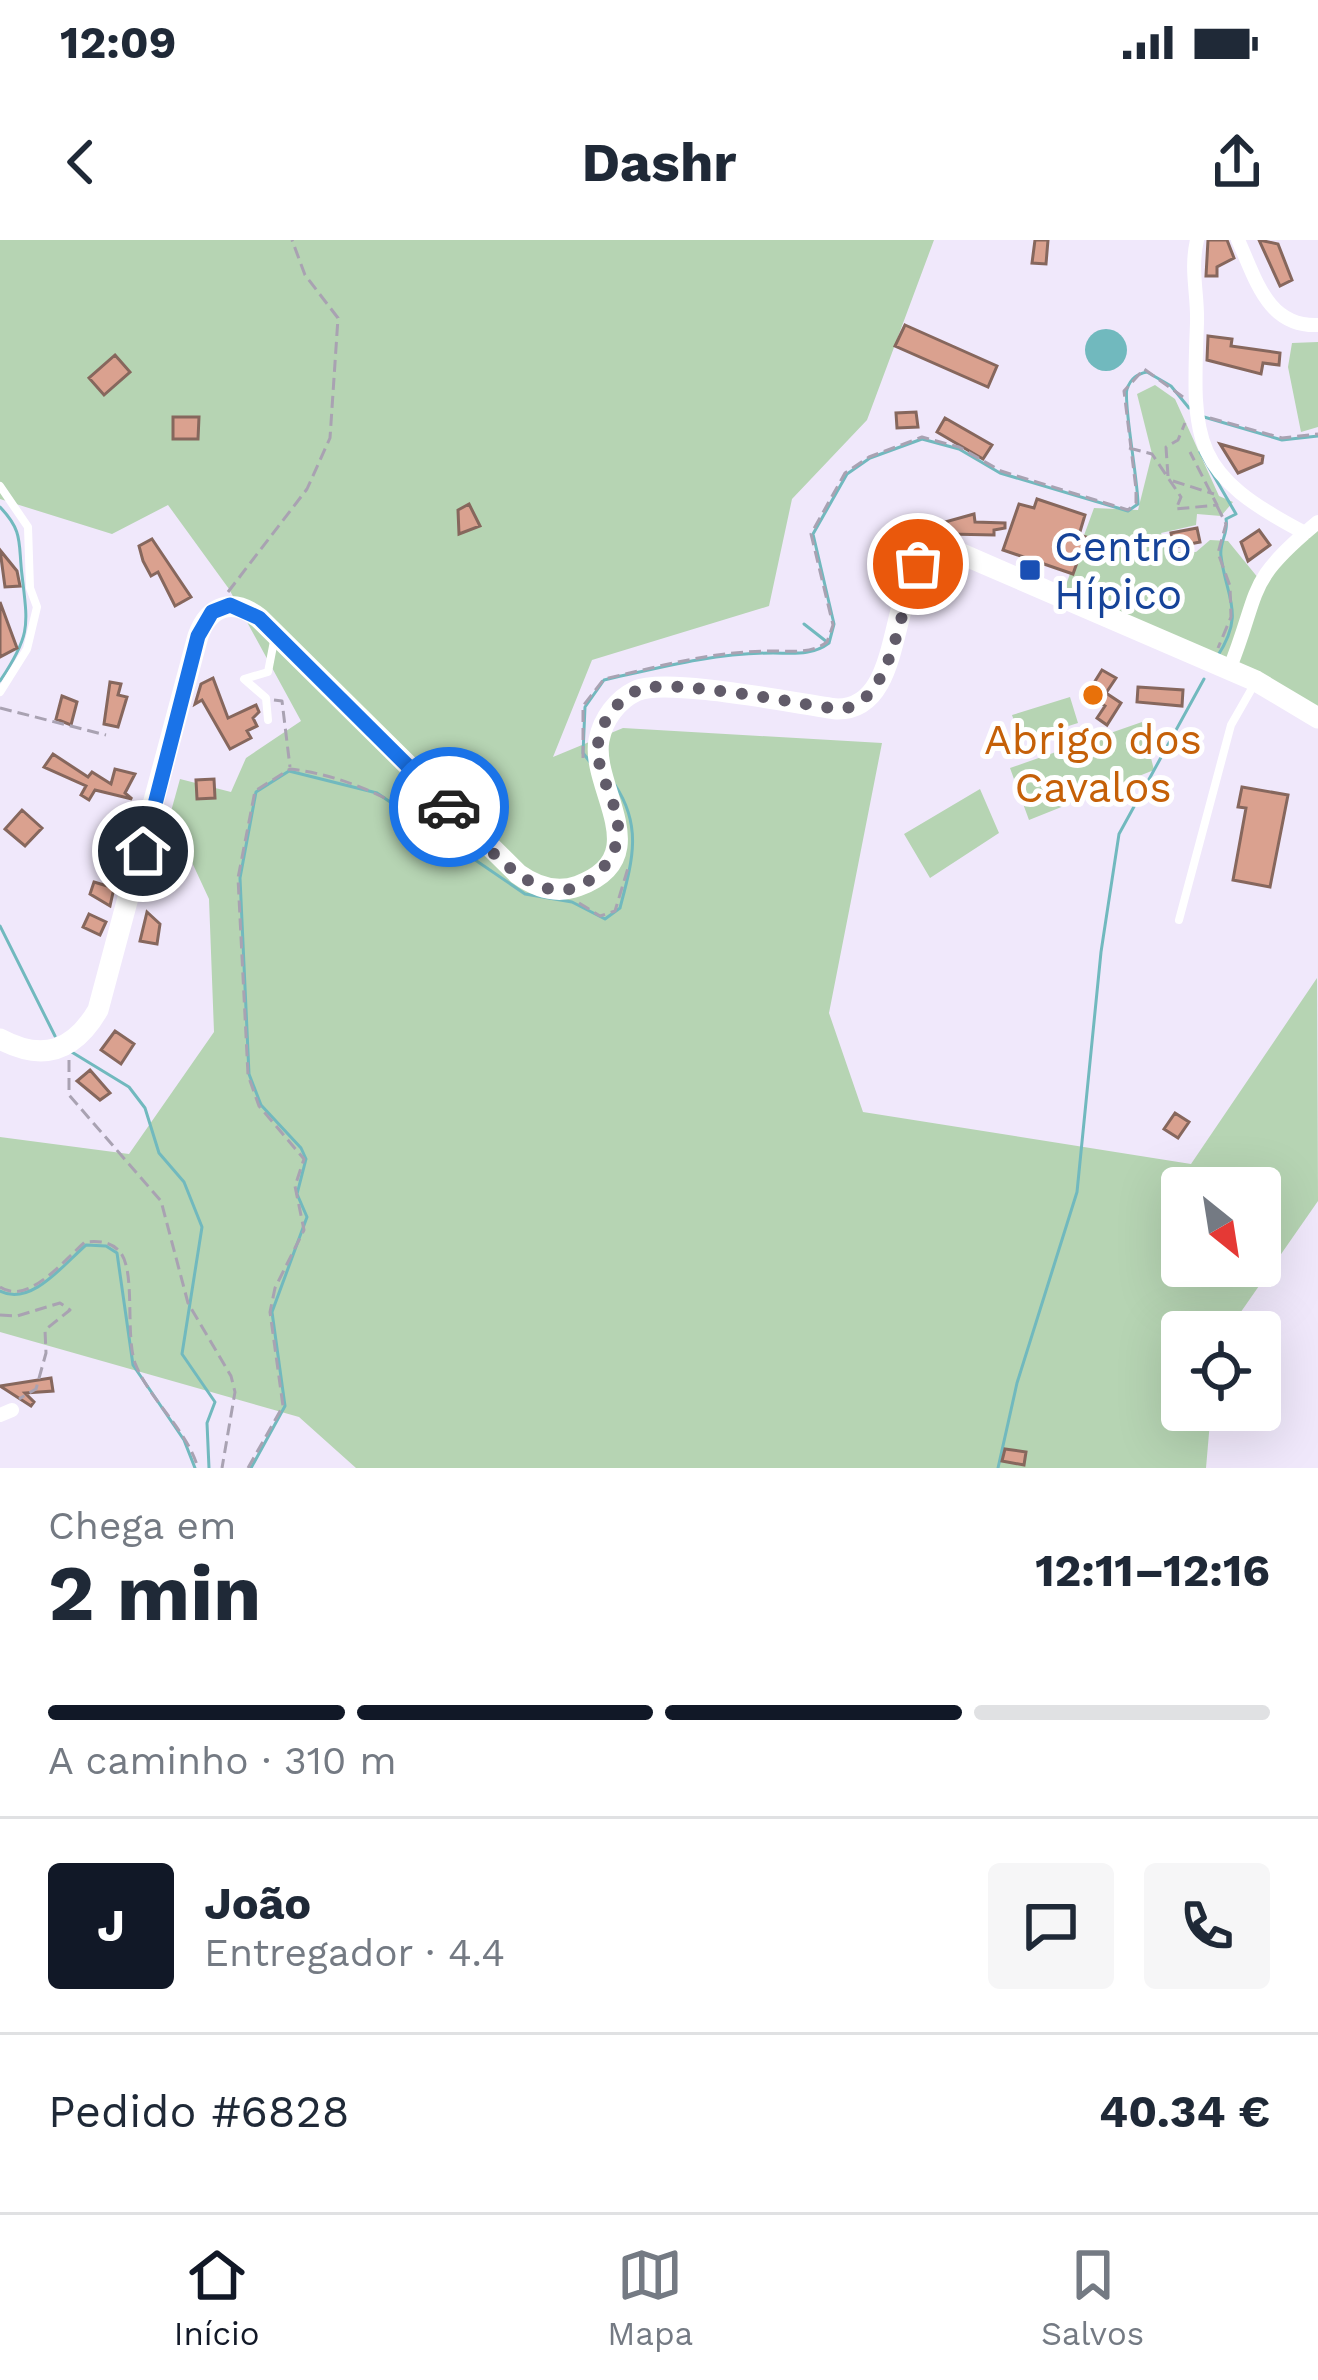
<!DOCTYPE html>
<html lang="pt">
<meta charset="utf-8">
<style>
body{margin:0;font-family:"Work Sans",sans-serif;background:#f6f6f7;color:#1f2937;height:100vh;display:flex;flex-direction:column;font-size:45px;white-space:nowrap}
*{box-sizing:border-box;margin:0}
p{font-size:39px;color:#747a83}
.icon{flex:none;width:66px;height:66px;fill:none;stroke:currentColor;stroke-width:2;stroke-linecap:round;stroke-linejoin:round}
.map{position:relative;height:1228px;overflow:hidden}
.sheet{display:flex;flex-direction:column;background:#fff;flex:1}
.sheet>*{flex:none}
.needle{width:78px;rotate:150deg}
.tools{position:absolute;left:1161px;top:927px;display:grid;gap:24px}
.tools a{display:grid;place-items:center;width:120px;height:120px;border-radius:12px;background:#fff;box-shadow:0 12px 48px #0002;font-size:60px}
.pin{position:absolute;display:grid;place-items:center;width:102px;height:102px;color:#fff;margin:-51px;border:6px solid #fff;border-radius:50%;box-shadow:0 3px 12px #0007}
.courier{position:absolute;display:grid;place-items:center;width:120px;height:120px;margin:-60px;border:9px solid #1a73e8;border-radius:50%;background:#fff;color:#222;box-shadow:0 3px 15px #0007}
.headline em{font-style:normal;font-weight:700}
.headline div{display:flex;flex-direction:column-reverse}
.headline{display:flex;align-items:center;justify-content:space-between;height:204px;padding:0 48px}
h1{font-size:78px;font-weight:700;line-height:90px}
.bar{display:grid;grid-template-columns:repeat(4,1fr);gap:18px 12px;align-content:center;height:144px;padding:0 48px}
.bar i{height:15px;border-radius:9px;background:#e0e1e3}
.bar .active{background:#111827}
.bar p{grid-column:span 4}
.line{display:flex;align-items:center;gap:30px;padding:0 48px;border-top:3px solid #e0e1e3}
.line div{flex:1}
.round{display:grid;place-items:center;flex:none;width:126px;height:126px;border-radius:12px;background:#f6f6f7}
.status{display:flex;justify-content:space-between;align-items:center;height:84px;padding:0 60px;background:#fff;direction:ltr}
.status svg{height:33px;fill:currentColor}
header{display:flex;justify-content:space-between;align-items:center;height:156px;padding:0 48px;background:#fff;font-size:54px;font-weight:700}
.tab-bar{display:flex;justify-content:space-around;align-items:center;height:168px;border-top:3px solid #e0e1e3;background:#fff;font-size:33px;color:#747a83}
.tab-bar a{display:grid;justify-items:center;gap:6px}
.tab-bar .active{color:#111827}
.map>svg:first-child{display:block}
.green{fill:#b6d4b3;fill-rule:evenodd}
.water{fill:#71b9be}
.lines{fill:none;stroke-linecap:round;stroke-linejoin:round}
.stream{stroke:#71b9be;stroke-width:3}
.building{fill:#daa18f;stroke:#86675d;stroke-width:3}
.path{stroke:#a9a2b2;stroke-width:3;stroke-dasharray:12 6;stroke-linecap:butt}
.lane{stroke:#fff;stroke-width:8}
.street{stroke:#fff;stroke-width:14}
.secondary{stroke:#fff;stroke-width:21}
.done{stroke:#615b69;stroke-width:12;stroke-dasharray:0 21.6}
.route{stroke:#1a73e8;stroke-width:15}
.transit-dot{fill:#1a4fb4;stroke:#fff;stroke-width:4.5}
.food-dot{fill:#e8710a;stroke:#fff;stroke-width:4.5}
.labels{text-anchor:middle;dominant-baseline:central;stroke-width:10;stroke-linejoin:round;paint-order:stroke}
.transit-label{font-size:42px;fill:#164399;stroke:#fff;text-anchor:start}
.food-label{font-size:42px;fill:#c56008;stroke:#fff}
</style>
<div class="status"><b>12:09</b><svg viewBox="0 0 49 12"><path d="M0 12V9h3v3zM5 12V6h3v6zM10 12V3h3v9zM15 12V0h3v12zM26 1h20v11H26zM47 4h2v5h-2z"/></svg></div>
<header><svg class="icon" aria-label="back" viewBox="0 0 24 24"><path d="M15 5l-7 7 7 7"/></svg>Dashr<svg class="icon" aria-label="share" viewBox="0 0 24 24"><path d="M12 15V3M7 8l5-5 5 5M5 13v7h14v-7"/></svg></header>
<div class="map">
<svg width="1318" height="1228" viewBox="0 0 1318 1228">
<rect width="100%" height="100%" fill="#f0e8fb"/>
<path class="green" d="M 0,0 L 934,0 L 867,180 L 792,259 L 769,366 L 592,420 L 553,517 L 623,488 L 882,503 L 829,773 L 863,872 L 1191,924 L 1317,738 L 1318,961 L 1236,1079 L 1233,1092 L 1182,1092 L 1182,1170 L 1211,1170 L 1206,1228 L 356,1228 L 299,1177 L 0,1092 L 0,897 L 129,914 L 214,792 L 209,659 L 170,575 L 180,539 L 231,552 L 246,518 L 301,481 L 229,349 L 168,265 L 112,294 L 0,259 ZM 1182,948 L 1260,948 L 1260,1026 L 1182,1026 Z
M 1318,102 L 1318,187 L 1301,192 L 1288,127 L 1292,103 Z
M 1155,145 L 1175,159 L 1219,256 L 1233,262 L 1221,276 L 1197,274 L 1196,285 L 1161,293 L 1170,312 L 1196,312 L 1210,300 L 1228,301 L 1259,339 L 1318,290 L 1318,478 L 1063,353 L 1094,268 L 1138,270 L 1152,214 L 1137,154 Z
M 1070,457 L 1078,483 L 1021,501 L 1012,475 Z
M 1142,482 L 1154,530 L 1029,580 L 1010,528 Z
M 980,549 L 999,593 L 930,638 L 904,594 Z"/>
<path class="water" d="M1085 110a21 21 0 1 1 42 0a21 21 0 1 1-42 0Z"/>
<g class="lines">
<path class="stream" d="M 1204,177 L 1282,200 L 1318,196
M 1200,212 L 1236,274 L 1226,279 C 1229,293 1219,302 1221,316 C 1226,358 1246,373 1217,417
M 0,267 C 24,292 18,303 22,335 C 28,386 31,395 0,441
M 804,384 L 827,402
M 590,522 L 583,513 L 585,467 L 604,440 C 662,427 714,413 773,413 C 793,413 812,416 829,403 L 834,384 L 813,294 L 847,234 L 870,218 L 922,199 L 959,209 L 1000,233 L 1128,271 L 1138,264 C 1138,241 1123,161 1127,149 C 1131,138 1137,134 1147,132 L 1171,146 L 1189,168
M 0,686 L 55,796
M 70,811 L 129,847 L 145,868 L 159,913 L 184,942 L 202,987 L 182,1114 L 215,1162 L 207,1183 L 209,1228
M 0,1051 C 31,1067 64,1024 86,1005 L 106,1006 L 117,1013 L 133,1125 L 184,1200 L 195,1228
M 251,1228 L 285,1166 L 272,1072 L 307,977 L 297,954 L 306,919 L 301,908 L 261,865 L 249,834 L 240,638 L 256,552 L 289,531 L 377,553 L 525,654 L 572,662 L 605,679 L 620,668 C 632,622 643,587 615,545
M 998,1228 L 1017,1143 L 1077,952 L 1101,712 L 1119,594 L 1204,439"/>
</g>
<path class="building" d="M 1035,0 L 1048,0 L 1046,24 L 1032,23 Z
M 1208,0 L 1227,0 L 1234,18 L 1217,27 L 1217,36 L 1206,36 Z
M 1259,0 L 1278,4 L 1292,40 L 1280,46 Z
M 905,85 L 997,126 L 988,147 L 895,106 Z
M 1208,96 L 1232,99 L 1231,106 L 1280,113 L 1279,125 L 1263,123 L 1261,134 L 1207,120 Z
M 115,115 L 130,132 L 104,155 L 89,138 Z
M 916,172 L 918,187 L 897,188 L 896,173 Z
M 173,177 L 199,177 L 198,199 L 173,199 Z
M 945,178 L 992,205 L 983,219 L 937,192 Z
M 1220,204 L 1263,216 L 1262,223 L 1238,233 Z
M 1037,259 L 1085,275 L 1079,295 L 1086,297 L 1073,334 L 1003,310 L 1019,264 L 1034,268 Z
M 469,264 L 480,286 L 459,294 L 458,270 Z
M 974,274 L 975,282 L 1005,283 L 1005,288 L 994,290 L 994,295 L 948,294 L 945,282 Z
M 1197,288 L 1200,302 L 1174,307 L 1171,293 Z
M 1259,290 L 1270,305 L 1248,321 L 1241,302 Z
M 152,299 L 191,357 L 175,366 L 158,332 L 151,336 L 143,321 L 139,306 Z
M 0,310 L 17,331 L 20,346 L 5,347 Z
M 0,362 L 17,408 L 0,417 Z
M 1102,430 L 1116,438 L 1106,453 L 1121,463 L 1107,485 L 1097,478 L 1105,466 L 1087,454 Z
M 213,438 L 228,478 L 256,465 L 259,472 L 253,478 L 257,486 L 247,491 L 251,498 L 230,509 L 202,460 L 195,464 L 201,444 Z
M 110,442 L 121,444 L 118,455 L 127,457 L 118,487 L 104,484 Z
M 1138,447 L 1183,450 L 1182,466 L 1137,462 Z
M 62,456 L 77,462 L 71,485 L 56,479 Z
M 53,514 L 88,537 L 92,532 L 111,544 L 115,529 L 135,534 L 125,553 L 132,559 L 95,550 L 89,560 L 81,555 L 86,546 L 44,527 Z
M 214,539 L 215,558 L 197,559 L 196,540 Z
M 1242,547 L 1288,555 L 1270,647 L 1233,640 L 1246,568 L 1238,567 Z
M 22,570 L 42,588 L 25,606 L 5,589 Z
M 94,642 L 114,648 L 110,666 L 90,654 Z
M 147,672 L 160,684 L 157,704 L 140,701 Z
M 89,674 L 106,682 L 100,695 L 83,687 Z
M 115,791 L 134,804 L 121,824 L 101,810 Z
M 90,830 L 110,853 L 100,860 L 77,841 Z
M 1175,873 L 1189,882 L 1178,898 L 1164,889 Z
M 51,1138 L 53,1151 L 25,1153 L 34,1162 L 31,1166 L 0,1146 Z
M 1005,1209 L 1026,1212 L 1024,1225 L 1002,1221 Z"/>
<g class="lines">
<path class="path" d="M 1210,178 L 1282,198 L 1318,194
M 1129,208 L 1152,214 L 1181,257 L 1176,269 L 1217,265 L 1190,212
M 1168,236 L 1166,207 L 1178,200 L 1185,183
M 1173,241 L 1214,254
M 1217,266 L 1226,284 L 1218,313 L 1230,346 L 1231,377 L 1218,408
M 228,352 L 307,249 L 330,198 L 338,78 L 305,35 L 292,0
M 274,460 L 282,461 L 290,527
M 0,468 L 106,495
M 583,518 L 583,466 L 604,439 C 661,426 713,411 772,411 C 791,411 811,414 827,402 L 833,385 L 811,294 L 845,233 L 869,217 L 922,197 L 959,207 L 1001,231 L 1128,270 L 1136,263 L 1136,249 L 1124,151 L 1144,129 L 1183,157
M 579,663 L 600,676 L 615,671 L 628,628
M 69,820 L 69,855 L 161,961 L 188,1063 L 231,1136 L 235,1152 L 222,1228
M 0,1047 C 28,1066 64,1020 85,1002 C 98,1001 111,1001 120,1012 C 136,1031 125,1094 135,1123 C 150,1161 186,1188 198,1228
M 0,1075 L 17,1076 L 60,1063 L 70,1070 L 45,1090 L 46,1113 L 36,1149 L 19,1159
M 248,1228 L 283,1166 L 270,1072 L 275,1048 L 304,990 L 295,946 L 304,919 L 259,866 L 248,835 L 238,638 L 255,551 L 290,529 C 361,537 425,576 479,621"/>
<path class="lane" d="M 0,246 L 28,287 L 30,348 L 37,367 L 27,409 L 0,452
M 268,480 L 266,458 L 244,439 L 268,432 L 274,401
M 1179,680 L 1231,485 L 1255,443"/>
<path class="street" d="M 1197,0 C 1190,31 1198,53 1197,83 C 1192,204 1192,234 1305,293
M 1238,0 C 1256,39 1267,87 1318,85
M 1229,430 C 1262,348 1243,344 1318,282
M 0,1175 L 12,1170"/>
<path class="secondary" d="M 0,799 C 43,822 74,811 98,770 L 198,396 C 209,366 232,357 259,378 L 518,634 C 536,647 556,654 578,646 C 658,617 590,548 599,500 C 603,479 617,460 636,451 C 666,437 798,464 837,469 C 918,470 877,297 957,312 L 1256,441 L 1318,478"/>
</g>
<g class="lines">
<path class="done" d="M 449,567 C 484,601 543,685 597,634 C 611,621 619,605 618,586 C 616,556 592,528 599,498 C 604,477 619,459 638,450 C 668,437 798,464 837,469 C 893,469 899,365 918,324"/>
<path class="route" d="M 143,611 L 198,396 L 212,372 L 230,365 L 259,378 L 449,567"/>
</g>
<rect class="transit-dot" x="1018" y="318" width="24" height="24" rx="6"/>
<circle class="food-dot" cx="1093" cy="455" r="12"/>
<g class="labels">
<g class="transit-label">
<text x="1054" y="306">Centro<tspan x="1054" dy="48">Hípico</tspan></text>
</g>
<g class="food-label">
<text x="1093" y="499">Abrigo dos<tspan x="1093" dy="48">Cavalos</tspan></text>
</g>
</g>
</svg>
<div class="tools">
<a><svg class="needle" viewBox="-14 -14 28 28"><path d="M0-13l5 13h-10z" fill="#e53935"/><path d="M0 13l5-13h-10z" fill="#747a83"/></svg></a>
<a><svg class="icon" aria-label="locate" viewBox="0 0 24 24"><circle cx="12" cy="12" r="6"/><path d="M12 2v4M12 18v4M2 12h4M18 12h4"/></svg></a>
</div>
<div class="pin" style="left:918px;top:324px;background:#ea580c"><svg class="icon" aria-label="bag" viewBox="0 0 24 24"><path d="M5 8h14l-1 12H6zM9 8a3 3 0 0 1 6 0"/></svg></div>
<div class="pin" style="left:143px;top:611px;background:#1f2937"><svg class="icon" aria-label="home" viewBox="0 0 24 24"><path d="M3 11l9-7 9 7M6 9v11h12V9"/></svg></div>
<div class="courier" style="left:449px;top:567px"><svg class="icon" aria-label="car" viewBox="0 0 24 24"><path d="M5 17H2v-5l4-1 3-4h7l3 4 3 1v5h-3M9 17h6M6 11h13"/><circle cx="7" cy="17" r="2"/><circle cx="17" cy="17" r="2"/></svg></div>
</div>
<section class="sheet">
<div class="headline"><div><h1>2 min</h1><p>Chega em</p></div><em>12:11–12:16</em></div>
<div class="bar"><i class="active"></i><i class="active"></i><i class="active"></i><i></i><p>A caminho · 310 m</p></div>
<div class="line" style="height:216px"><b class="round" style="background:#111827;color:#fff">J</b><div><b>João</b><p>Entregador · 4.4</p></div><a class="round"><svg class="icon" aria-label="chat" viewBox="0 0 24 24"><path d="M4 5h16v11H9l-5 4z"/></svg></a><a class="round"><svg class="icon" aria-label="phone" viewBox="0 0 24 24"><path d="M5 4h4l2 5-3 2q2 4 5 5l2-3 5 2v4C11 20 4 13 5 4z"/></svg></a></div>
<div class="line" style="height:156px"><div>Pedido #6828</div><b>40.34 €</b></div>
</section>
<nav class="tab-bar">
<a class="active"><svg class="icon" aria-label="home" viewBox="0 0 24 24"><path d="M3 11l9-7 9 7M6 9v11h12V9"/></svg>Início</a>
<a><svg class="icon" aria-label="map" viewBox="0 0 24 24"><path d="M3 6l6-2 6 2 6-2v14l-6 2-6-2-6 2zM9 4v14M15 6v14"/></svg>Mapa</a>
<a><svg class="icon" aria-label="saved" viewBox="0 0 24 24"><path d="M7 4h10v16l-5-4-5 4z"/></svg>Salvos</a>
</nav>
